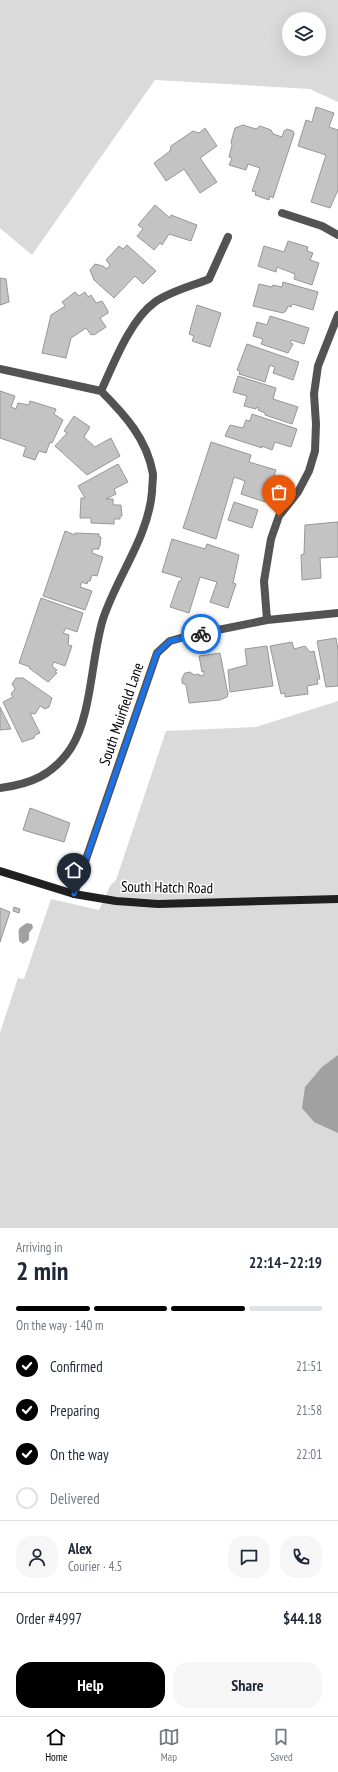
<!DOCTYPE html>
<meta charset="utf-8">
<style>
body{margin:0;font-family:"PT Sans Narrow",sans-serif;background:#f6f6f7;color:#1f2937;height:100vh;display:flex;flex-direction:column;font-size:15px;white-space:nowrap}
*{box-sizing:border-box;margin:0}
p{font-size:13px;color:#747a83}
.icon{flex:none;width:22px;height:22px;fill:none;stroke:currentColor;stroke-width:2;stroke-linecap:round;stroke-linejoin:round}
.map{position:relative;height:1228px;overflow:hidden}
.drawer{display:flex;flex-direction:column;background:#fff;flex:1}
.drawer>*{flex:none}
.tools{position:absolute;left:282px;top:12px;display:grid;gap:8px}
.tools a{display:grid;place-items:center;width:44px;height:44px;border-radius:50%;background:#fff;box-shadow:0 4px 16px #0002;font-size:20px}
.pin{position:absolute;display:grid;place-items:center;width:34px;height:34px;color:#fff;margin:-41px -17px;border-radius:50% 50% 50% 0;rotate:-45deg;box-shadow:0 0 4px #0007}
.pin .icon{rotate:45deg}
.courier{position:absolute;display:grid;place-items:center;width:40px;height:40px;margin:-20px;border:3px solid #1a73e8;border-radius:50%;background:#fff;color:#222;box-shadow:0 1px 5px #0007}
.overview em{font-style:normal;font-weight:800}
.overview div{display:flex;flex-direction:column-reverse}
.overview{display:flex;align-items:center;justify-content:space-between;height:68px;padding:0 16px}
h1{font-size:26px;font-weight:800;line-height:30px}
.bar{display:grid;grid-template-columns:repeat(4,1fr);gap:6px 4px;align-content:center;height:48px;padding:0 16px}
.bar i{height:5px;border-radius:3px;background:#e0e1e3}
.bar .on{background:#000}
.bar p{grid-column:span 4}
.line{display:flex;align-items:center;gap:10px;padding:0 16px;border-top:1px solid #e0e1e3}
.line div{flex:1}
.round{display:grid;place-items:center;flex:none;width:42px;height:42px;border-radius:16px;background:#f6f6f7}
ol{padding:0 16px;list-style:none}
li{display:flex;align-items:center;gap:12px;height:44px}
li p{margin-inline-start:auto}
li .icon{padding:4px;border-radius:50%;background:#000;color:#fff;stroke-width:4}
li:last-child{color:#747a83}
li i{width:22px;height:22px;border:2px solid #e0e1e3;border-radius:50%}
.cta{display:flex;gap:8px;margin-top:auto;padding:8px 16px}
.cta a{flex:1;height:46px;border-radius:16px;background:#000;color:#fff;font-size:16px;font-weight:800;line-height:46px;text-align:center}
.cta a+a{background:#f6f6f7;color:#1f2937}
.dock{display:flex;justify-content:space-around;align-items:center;height:56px;border-top:1px solid #e0e1e3;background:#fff;font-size:11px;color:#747a83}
.dock a{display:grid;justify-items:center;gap:2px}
.dock .on{color:#000}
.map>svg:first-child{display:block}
.green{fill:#dadada;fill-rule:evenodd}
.water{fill:#a1a1a1}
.building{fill:#c3c3c3;stroke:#979797}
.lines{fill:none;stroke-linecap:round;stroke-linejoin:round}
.street{stroke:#535353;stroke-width:8}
.secondary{stroke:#202020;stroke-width:8}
.done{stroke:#595959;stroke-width:4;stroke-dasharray:0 7.2}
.route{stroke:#1a73e8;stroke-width:5}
.labels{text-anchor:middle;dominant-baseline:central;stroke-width:3;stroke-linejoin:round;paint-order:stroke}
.street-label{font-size:15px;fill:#000;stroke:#fff}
</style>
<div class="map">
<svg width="338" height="1228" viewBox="0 0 338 1228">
<rect width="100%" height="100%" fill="#fff"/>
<path class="green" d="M 0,0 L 338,0 L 338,102 L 310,89 L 155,80 L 32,255 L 0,228 ZM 289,19 L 319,19 L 319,49 L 289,49 Z
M 338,701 L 338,1228 L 0,1228 L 0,1033 L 18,978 L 24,979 L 51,899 L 99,910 L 110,886 L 116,880 L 166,731 L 256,727 Z"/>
<path class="water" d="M 27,923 L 32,924 L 33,928 L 29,933 L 29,940 L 23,944 L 19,941 C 19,928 16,930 27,923 Z
M 338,1055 L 338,1133 L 314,1122 L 302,1108 L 305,1087 L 322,1067 Z"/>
<path class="building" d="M 316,107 L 334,113 L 329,127 L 338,130 L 338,190 L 330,208 L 311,202 L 326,155 L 298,146 L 306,120 L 312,122 Z
M 243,125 L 256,129 L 260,126 L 271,130 L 273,134 L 282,137 L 284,131 L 287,129 L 293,131 L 294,134 L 273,198 L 270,196 L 269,200 L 255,195 L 256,192 L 252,191 L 260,168 L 248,164 L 246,170 L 229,165 L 232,158 L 229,157 L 232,145 L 231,142 L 235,128 Z
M 205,128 L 217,146 L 200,158 L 217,182 L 200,193 L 184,169 L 166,181 L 154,163 L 170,151 L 171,146 L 193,131 L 199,133 Z
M 155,205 L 170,218 L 171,215 L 197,225 L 191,241 L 169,234 L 162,245 L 160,243 L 154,250 L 137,236 L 143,229 L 138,225 Z
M 288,241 L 308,247 L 307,251 L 313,253 L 310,260 L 319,263 L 312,285 L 294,279 L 295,274 L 277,267 L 276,272 L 258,266 L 264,246 L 284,252 Z
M 127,245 L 156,271 L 143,284 L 135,276 L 114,298 L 94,280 L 90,270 L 95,264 L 103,266 L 107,269 L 110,265 L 106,260 L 119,246 L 123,249 Z
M 0,278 L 6,279 L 9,302 L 0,305 Z
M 283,282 L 318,292 L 313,310 L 292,304 L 291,307 L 288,306 L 286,311 L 283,313 L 253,306 L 259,284 L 272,287 L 273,285 L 282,287 Z
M 75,292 L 79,296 L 85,292 L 88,297 L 91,295 L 96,303 L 102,301 L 108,311 L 108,313 L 100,318 L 106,327 L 94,335 L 93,334 L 91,335 L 86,328 L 71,338 L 66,358 L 42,353 L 51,315 L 65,306 L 62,302 Z
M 197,305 L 221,313 L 210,347 L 192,341 L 194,336 L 189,334 Z
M 270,316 L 309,328 L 304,344 L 291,340 L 290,342 L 293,344 L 288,353 L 261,344 L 263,339 L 253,336 L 257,322 L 267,325 Z
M 247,344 L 299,362 L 293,380 L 273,373 L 275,367 L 270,365 L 265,382 L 239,374 L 240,371 L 237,370 Z
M 238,376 L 276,388 L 273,399 L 298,407 L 292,424 L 265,415 L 265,413 L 258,410 L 259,408 L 257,407 L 256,409 L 244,406 L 247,396 L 233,392 Z
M 0,391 L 15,396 L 11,407 L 16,409 L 18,403 L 29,405 L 30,401 L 56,409 L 54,414 L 63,420 L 52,443 L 50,442 L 46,453 L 39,451 L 35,460 L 23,456 L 26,447 L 0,438 Z
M 252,414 L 297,429 L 291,447 L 275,442 L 272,450 L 262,446 L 262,448 L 225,436 L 230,425 L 243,428 L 246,420 L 250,421 Z
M 74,416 L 90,427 L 84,437 L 95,447 L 111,438 L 120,456 L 87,475 L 55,446 L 67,433 L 64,431 Z
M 211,442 L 251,455 L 249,462 L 276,470 L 265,502 L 241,494 L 245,481 L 234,477 L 216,539 L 183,528 Z
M 118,464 L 128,482 L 114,489 L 116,494 L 106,499 L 113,499 L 113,505 L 121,505 L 122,516 L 120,516 L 120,519 L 114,519 L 114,524 L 91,523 L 91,518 L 80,518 L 81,498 L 85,498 L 78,486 Z
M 234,502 L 258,510 L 252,528 L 228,520 Z
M 337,522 L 338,522 L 338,557 L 320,558 L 321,578 L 302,580 L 301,555 L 304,554 L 305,525 Z
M 65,531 L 75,535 L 75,533 L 99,534 L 99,537 L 101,537 L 100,546 L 99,546 L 99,549 L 93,549 L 92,553 L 103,557 L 97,576 L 92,575 L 90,581 L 88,581 L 87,584 L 82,582 L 80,587 L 92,591 L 85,610 L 43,596 Z
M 172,539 L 205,549 L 207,544 L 239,555 L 233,583 L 236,584 L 228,608 L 210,602 L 217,582 L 200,577 L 189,613 L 170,607 L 179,581 L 180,582 L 182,578 L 162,572 Z
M 41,598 L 83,613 L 77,632 L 66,628 L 63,633 L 69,635 L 68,645 L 72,646 L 65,666 L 54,662 L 52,666 L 57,670 L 55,672 L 57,673 L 48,682 L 29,668 L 30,667 L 19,663 Z
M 336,638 L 338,650 L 338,686 L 326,687 L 317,641 Z
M 292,642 L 294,649 L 305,646 L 310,652 L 314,651 L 320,679 L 317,679 L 318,684 L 307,686 L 308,694 L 285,697 L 285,693 L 281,694 L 270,646 Z
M 267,646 L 273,686 L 230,692 L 228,670 L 247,665 L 245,649 Z
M 220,653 L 228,694 L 227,697 L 220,700 L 189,703 L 186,685 L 182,683 L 182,678 L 185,673 L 190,672 L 194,675 L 199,674 L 199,676 L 204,675 L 204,671 L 202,672 L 199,656 Z
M 16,678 L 23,678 L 52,698 L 49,707 L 45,709 L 40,706 L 35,714 L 30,713 L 40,733 L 35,735 L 34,738 L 22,742 L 3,702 L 13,697 L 11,694 L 15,689 L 12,684 Z
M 0,707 L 11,729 L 0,730 Z
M 30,808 L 70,823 L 64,842 L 23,830 Z
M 14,907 L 20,909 L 19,913 L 13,911 Z
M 0,908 L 10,912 L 0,942 Z"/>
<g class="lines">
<path class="street" d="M 282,213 L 322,226 L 338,235
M 0,369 L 101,391
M 101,391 C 114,363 130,320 155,302 C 171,291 192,286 209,279 L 228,237
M 267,620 L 264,581 L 271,539 L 279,516 L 298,492 L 309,471 L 315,451 L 316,424 L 314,394 L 318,366 L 338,315
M 0,788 C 31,784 53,775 71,748 C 92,715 91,658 103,619 C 117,576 148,538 152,492 C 152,487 153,480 153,474 C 147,439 125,415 101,391
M 74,894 L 157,653 L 170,641 L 188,636 L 267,620 L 338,613"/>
<path class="secondary" d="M 0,871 L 74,894 L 116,901 L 158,904 L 338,899"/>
</g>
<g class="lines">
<path class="done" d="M 201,634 L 267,620 L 264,581 L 271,539 L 279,516"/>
<path class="route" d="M 74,894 L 157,653 L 170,641 L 201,634"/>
</g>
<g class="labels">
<g class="street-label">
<text transform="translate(121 714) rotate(-71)">South Muirfield Lane</text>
<text transform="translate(167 887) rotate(1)">South Hatch Road</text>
</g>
</g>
</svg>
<div class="tools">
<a><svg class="icon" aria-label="layers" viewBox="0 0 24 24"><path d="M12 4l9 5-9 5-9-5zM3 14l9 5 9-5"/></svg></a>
</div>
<div class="pin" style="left:279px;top:516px;background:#ea580c"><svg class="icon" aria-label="bag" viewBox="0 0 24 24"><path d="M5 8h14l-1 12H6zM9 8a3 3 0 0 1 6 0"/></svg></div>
<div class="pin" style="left:74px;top:894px;background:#1f2937"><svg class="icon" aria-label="home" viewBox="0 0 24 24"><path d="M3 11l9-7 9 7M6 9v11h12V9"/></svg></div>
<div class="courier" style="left:201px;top:634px"><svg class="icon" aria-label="bike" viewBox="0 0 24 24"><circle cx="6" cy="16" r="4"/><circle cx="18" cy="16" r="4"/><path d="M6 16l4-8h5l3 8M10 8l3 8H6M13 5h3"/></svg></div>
</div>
<section class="drawer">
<div class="overview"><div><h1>2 min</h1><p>Arriving in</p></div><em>22:14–22:19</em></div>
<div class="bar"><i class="on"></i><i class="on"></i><i class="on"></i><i></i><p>On the way · 140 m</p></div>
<ol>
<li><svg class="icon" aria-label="check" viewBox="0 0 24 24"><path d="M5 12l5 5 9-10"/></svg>Confirmed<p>21:51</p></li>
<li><svg class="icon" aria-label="check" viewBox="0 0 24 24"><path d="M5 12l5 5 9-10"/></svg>Preparing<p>21:58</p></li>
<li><svg class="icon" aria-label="check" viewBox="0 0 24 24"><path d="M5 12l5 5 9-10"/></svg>On the way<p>22:01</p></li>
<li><i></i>Delivered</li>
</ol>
<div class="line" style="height:72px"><a class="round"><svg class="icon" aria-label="person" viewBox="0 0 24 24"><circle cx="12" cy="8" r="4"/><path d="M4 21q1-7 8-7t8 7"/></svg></a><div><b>Alex</b><p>Courier · 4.5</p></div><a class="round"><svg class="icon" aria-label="chat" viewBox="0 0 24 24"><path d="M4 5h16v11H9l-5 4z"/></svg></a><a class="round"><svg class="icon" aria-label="phone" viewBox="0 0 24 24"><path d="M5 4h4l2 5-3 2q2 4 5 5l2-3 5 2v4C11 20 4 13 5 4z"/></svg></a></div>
<div class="line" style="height:52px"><div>Order #4997</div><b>$44.18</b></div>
<div class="cta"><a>Help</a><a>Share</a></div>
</section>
<nav class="dock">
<a class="on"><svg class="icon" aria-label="home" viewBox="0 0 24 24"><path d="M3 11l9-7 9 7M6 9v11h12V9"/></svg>Home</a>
<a><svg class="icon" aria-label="map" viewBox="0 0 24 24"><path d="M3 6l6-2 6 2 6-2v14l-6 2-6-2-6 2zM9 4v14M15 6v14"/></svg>Map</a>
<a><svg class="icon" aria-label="saved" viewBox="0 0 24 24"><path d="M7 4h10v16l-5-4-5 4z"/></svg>Saved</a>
</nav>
